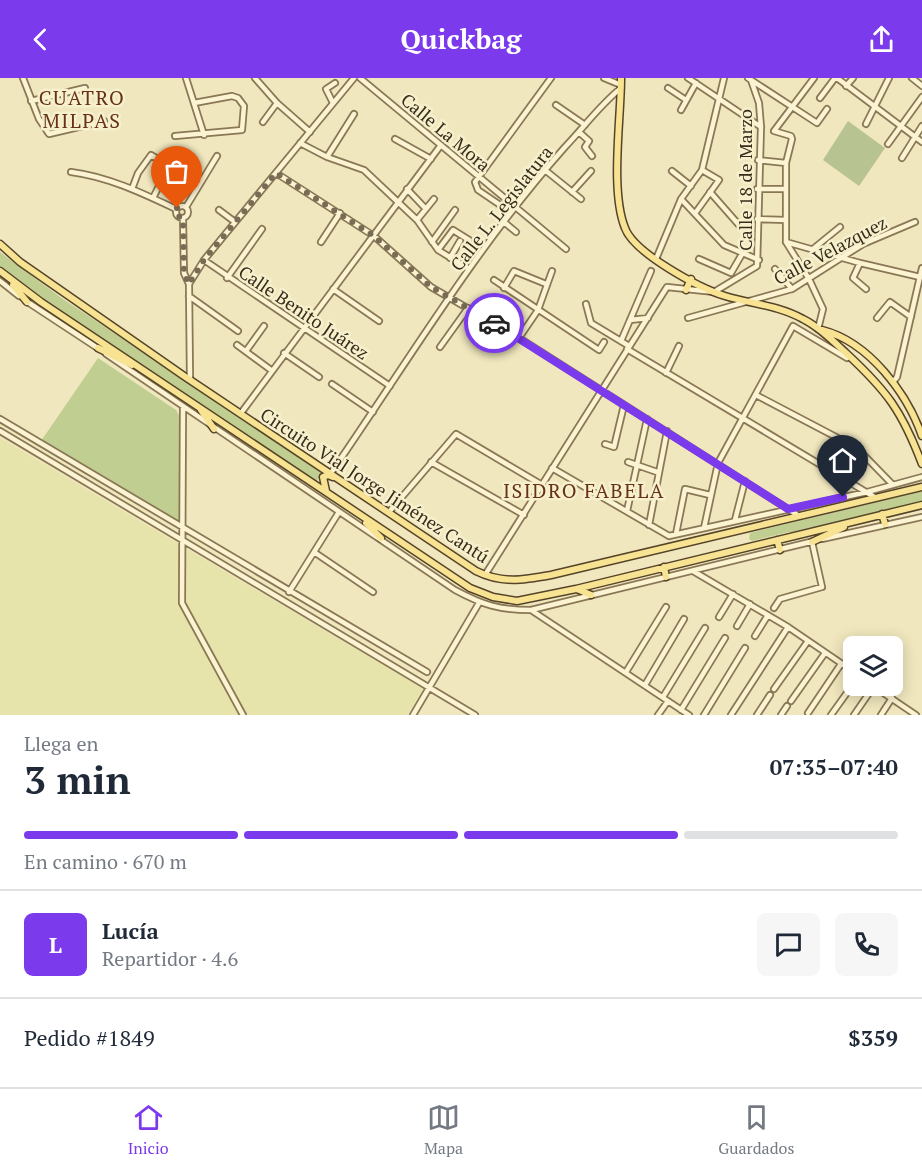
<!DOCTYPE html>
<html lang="es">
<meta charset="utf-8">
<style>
body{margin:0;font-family:"PT Serif",serif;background:#f6f6f7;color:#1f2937;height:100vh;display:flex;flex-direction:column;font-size:22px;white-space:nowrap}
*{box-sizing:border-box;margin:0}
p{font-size:20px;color:#747a83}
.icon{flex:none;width:33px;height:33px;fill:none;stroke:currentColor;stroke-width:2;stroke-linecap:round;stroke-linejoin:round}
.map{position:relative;height:637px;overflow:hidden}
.details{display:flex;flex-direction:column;background:#fff;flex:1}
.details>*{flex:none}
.fabs{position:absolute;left:843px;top:558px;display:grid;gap:12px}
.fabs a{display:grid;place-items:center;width:60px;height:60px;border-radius:9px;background:#fff;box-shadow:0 3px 15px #0003;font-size:30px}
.pin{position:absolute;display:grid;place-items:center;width:51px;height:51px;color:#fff;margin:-62px -26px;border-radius:50% 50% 50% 0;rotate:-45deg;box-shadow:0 0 6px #0007}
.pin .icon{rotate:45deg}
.courier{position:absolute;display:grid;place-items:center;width:60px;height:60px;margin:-30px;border:4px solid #7c3aed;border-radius:50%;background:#fff;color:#222;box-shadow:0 2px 8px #0007}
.head em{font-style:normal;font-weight:600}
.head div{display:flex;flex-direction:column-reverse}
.head{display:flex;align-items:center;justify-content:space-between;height:102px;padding:0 24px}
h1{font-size:39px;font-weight:600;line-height:45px}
.bar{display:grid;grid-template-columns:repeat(4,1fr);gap:9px 6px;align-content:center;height:72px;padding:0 24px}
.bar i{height:8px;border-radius:4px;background:#e0e1e3}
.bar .on{background:#7c3aed}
.bar p{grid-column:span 4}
.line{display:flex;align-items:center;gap:15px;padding:0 24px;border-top:2px solid #e0e1e3}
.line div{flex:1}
.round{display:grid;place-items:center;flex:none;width:63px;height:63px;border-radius:9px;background:#f6f6f7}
header{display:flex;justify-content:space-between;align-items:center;height:78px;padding:0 24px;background:#7c3aed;color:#fff;font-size:27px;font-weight:600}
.menu{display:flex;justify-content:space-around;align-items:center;height:84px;border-top:2px solid #e0e1e3;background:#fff;font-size:16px;color:#747a83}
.menu a{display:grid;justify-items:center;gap:3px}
.menu .on{color:#7c3aed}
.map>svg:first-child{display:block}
.farmland{fill:#e6e4aa}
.green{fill:#c0cf91}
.cemetery{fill:#b7c391}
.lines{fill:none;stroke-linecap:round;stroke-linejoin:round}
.minor-casing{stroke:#897755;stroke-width:8}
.major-casing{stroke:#56442a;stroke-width:9}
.minor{stroke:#fbf3d1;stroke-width:4.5}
.major{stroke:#f7e392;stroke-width:6}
.done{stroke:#786d54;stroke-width:6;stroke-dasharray:0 10.8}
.route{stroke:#7c3aed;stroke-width:8}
.labels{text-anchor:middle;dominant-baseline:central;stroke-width:5;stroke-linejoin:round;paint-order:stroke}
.street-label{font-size:18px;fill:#382c1b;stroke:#f7f0cd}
.neighbourhood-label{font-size:20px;letter-spacing:1.5px;fill:#673218;stroke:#f7f0cd}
</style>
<header><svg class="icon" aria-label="back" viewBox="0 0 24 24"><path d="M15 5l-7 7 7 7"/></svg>Quickbag<svg class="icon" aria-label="share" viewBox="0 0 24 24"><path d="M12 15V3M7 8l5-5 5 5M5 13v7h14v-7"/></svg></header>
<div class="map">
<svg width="922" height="637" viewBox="0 0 922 637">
<rect width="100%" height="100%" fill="#f0e7be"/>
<path class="farmland" d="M 0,360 L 423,611 L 407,637 L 0,637 Z"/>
<path class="green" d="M 0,174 L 63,221 L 323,394 L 316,404 L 19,204 L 0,188 Z
M 98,280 L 176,332 L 179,337 L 179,444 L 41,363 Z
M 922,413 L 922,425 L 798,455 L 789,454 L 752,463 L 749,461 L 750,455 L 761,452 Z"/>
<path class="cemetery" d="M 848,43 L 885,70 L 859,108 L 823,82 Z"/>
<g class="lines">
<defs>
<path id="minor" d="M 23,0 L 39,41 L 49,56 L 104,43
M 186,0 L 204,57
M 255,0 L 277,25 L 310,54
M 360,0 L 566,171
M 604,0 L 621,7
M 688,0 L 761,49
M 748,0 L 817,45 L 827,31
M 837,0 L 922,64
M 912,0 L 922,8
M 846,8 L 853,0
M 668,10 L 686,22
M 820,20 L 835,0
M 31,23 L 85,10
M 333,25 L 326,11 L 335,5
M 556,27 L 585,47
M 681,32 L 696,5
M 263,44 L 277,25
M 866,46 L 889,0
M 579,54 L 589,63 L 585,69 L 592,78
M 175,58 L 242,52 L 244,28 L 238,20 L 232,18 L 194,25
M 395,61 L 431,81
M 300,65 L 327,79 L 364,92 L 417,142 L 438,172 L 469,191
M 888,66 L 922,19
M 327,79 L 354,36
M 902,80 L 922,48
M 758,82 L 786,85
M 545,92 L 581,121
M 672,93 L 691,108
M 71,94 C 109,99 142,115 176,131
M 276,95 L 374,158 L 431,209 L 519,260 L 799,438
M 132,111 L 138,95 L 151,77 L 169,88 L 153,120
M 407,111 L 425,130
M 757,111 L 786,111
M 572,114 L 591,93
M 710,114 L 739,147
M 681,121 L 724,167 L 759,182
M176 134a6 6 0 1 1 12 0a6 6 0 1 1-12 0Z
M 186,129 L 217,78
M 506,131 L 478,112 L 475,104 L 551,0
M 219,132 L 235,144
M 696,134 L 719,102 L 702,92
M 183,141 L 184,195 L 189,206
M 757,141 L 786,142
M 417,142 L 434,121
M 504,144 L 516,154
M 321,164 L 340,135
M 432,164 L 455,132
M 786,164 L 786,85 L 792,61 L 791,58 L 774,53 L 814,0
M 786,164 L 860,185 L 920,199
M 786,164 L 809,201 L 823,231 L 818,251
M 813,171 L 840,149
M 438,172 L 453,152 L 469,162
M 450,180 L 460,163
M 656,181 L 681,121 L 702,92 L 724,0
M 699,181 L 731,195 L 742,176
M 204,182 L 390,308
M 860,185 L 853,200 L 866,211
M 775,191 L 792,211
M 227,200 L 262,151
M 494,202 L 599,272 L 604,264
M 0,203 L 19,218
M 504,210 L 514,193 L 546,206
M 333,211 L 379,243
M 189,218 L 238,253
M 26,223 L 99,271
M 586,226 L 591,245 L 629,268
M 688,240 L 792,211 L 863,166 L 915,144
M 877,240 L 890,224 L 911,239
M 630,242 L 648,240
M 519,260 L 538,232 L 552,193
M 621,263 L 651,193
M 237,267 L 271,292
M 440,269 L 468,230
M 627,271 L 876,420
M 246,273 L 264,248
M 284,275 L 319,299
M 106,276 L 455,512 C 483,527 499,532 531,532 L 814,463
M 666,295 L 679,268
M 190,302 L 189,206 L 204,182 L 354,0
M 893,304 L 897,299 L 922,190
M 332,306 L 373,334
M 756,317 L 857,370 L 893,407
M 183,330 L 182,525 L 243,637
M 241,335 L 441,67
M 0,341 L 427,594
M 0,353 L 475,637
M 605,366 L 614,369 L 624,327
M 431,384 L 524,437
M 628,384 L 657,394
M 552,390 L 669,458
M 331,395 C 407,285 476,169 565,69 C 584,49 600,27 621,10
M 627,433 L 647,341
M 389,434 L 456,356 L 542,407
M 735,442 L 745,403
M 649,447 L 667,353
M 704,450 L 718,385 L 793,248 L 847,280 L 848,277
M 676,456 L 685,411 L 710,417
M 669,458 L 867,414 L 922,399
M 822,461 L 922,439
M 314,474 L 373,514
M 693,493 L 788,549 L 854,594
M 485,497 L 667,209 L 714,214 L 757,188 L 761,49 L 759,25 L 751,2
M 289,514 L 339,434
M 774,530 L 780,521 L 822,509 L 812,464
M 531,532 L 689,637
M 719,539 L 733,516
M 737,548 L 750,526
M 755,558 L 768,537
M 626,594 L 666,529
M 645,607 L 684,541
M 873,608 L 916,637
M 774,611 L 808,563
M 663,619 L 705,550
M 791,623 L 825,575
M 681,632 L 725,560
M 808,635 L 841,586
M 413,637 L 479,525
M 658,637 L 668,623
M 704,637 L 745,570
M 731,637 L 788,549
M 757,637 L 770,617
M 781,637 L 787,628
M 831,637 L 854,605
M 854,637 L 874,608
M 881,637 L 892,620"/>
<path id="major" d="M 621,0 C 621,41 610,113 625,150 C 634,175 699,210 725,218 C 751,226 778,227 803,241 C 819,249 833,263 846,275 C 887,313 902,333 922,386
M 0,166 L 20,184 L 184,298 L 476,493 C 502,506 524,502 551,497 L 922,409
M 0,193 L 41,224 L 470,510 L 493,519 L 517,523 L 576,511 L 922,427
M 13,207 L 27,224
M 686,212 L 691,201
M 822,252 C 869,264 907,315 922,358
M 98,270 L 132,287
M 201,332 L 214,351
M 326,413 L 323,399 L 328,397 L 333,399
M 882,436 L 885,446
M 366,445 L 381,460
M 777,462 L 780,472
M 812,464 L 844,449
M 664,489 L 666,499
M 577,511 L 591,517"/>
</defs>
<use href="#minor" class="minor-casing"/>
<use href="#major" class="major-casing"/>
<use href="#minor" class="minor"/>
<use href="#major" class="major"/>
</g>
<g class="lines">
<path class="done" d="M 177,130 L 176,137 L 183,141 L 184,195 L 189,206 L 204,182 L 276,95 L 374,158 L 431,209 L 494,245"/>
<path class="route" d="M 494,245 L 788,431 L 843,419"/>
</g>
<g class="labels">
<g class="street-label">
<text transform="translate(446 54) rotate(40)">Calle La Mora</text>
<text transform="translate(745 102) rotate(-90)">Calle 18 de Marzo</text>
<text transform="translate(501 130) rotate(-52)">Calle L. Legislatura</text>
<text transform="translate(830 172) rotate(-28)">Calle Velazquez</text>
<text transform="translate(304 234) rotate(34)">Calle Benito Juárez</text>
<text transform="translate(375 407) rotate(33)">Circuito Vial Jorge Jiménez Cantú</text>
</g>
<g class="neighbourhood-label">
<text x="82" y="19">CUATRO<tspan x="82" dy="23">MILPAS</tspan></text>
<text x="584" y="412">ISIDRO FABELA</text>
</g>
</g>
</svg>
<div class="fabs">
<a><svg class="icon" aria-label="layers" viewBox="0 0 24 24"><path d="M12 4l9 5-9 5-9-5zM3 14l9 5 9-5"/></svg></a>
</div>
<div class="pin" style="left:177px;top:130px;background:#ea580c"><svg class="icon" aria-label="bag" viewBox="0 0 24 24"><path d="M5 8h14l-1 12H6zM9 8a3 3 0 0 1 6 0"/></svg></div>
<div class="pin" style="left:843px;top:419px;background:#1f2937"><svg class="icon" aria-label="home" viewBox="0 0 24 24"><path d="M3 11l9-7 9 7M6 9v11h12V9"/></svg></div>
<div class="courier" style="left:494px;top:245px"><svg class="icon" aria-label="car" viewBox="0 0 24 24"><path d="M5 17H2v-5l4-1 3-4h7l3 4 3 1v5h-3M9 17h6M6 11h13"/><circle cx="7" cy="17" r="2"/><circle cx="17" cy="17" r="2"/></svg></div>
</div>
<section class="details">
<div class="head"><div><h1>3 min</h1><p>Llega en</p></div><em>07:35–07:40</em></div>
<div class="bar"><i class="on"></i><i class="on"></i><i class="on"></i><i></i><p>En camino · 670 m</p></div>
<div class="line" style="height:108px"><b class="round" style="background:#7c3aed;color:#fff">L</b><div><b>Lucía</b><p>Repartidor · 4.6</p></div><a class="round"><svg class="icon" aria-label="chat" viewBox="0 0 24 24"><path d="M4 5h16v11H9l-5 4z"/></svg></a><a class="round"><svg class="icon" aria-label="phone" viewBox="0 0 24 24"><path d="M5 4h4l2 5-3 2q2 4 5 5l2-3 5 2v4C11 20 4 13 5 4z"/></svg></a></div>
<div class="line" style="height:78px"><div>Pedido #1849</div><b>$359</b></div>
</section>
<nav class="menu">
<a class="on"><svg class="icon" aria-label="home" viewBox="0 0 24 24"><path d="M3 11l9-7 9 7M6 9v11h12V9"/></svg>Inicio</a>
<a><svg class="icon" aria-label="map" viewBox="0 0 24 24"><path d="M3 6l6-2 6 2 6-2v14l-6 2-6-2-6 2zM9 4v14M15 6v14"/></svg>Mapa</a>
<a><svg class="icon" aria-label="saved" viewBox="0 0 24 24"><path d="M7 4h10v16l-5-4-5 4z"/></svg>Guardados</a>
</nav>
